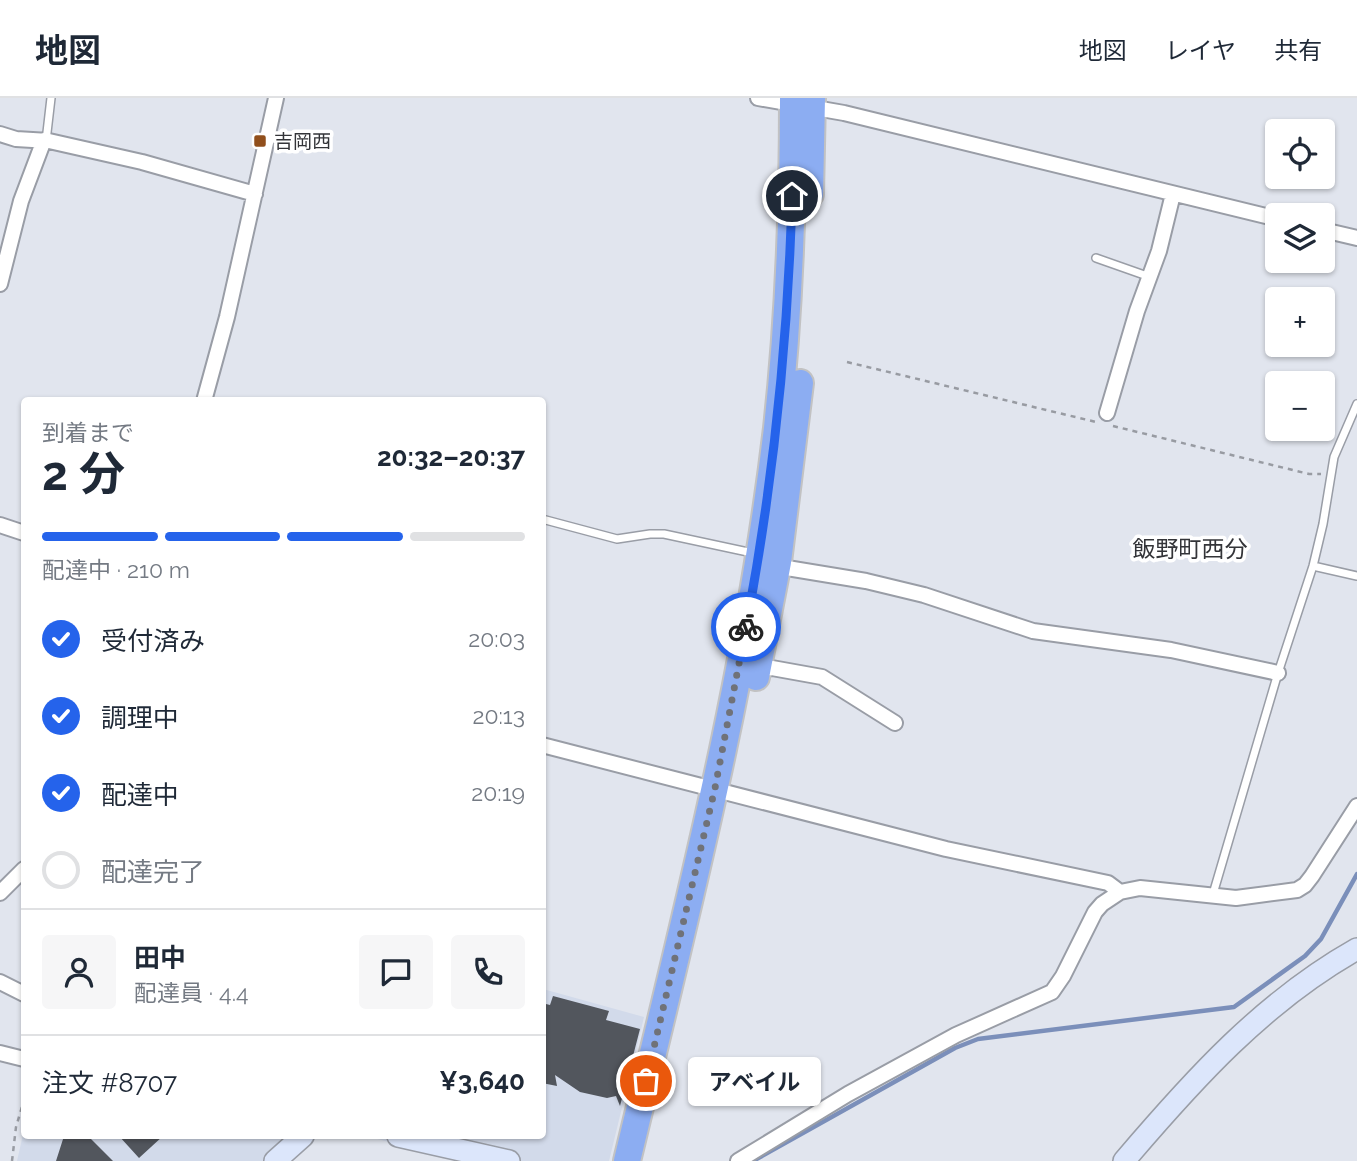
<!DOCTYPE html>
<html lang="ja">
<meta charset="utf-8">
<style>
body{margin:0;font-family:Raleway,"Noto Sans JP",sans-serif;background:#f6f6f7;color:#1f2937;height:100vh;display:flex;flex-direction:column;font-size:26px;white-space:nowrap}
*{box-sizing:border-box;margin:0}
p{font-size:23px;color:#747a83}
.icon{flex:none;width:38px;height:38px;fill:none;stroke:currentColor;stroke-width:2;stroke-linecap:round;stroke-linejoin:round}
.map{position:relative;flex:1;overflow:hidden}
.drawer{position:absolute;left:21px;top:299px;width:525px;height:742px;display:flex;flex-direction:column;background:#fff;border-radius:7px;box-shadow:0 2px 5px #0004}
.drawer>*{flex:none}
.fabs{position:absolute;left:1265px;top:21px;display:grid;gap:14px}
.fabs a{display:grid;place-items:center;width:70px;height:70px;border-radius:7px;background:#fff;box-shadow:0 2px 5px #0004;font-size:35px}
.pin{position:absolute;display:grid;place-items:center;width:60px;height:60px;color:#fff;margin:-30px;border:4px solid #fff;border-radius:50%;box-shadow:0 2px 7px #0007}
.courier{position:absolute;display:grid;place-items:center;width:70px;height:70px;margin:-35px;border:5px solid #2563eb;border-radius:50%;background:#fff;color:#222;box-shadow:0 2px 9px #0007}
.bubble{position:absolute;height:49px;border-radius:7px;background:#fff;box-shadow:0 2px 5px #0004;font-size:23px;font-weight:700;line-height:49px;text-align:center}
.headline em{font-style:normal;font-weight:700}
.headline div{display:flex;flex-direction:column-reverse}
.headline{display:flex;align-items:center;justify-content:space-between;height:119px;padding:0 21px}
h1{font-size:46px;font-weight:700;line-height:52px}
.bar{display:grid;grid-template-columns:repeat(4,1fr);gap:10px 7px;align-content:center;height:84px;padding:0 21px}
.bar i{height:9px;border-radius:5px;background:#e0e1e3}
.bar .active{background:#2563eb}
.bar p{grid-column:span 4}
.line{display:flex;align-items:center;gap:18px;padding:0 21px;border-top:2px solid #e0e1e3}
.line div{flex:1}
.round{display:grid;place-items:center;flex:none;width:74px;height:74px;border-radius:7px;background:#f6f6f7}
ol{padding:0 21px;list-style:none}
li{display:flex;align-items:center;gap:21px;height:77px}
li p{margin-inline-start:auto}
li .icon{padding:7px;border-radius:50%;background:#2563eb;color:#fff;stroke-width:4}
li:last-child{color:#747a83}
li i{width:38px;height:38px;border:4px solid #e0e1e3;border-radius:50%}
header{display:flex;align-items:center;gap:42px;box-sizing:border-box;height:98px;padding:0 35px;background:#fff;border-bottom:2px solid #e0e1e3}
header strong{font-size:33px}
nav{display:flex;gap:38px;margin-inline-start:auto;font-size:24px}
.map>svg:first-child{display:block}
.built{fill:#d2daea}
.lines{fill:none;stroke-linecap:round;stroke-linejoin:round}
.stream{stroke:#7b8fba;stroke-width:4.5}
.building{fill:#52565d}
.lane-casing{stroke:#999da6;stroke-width:10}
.street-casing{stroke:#999da6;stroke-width:18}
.secondary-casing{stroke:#999da6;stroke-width:24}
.highway-casing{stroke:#c2c2c3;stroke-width:30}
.path{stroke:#989ba2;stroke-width:2.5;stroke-dasharray:5 5;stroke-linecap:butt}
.lane{stroke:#fff;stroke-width:7}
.street{stroke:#fff;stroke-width:14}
.secondary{stroke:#dce6fb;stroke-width:21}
.highway{stroke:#8cadf2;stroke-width:26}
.done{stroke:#707278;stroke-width:7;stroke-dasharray:0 12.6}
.route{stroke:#2563eb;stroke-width:9}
.poi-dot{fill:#914f1c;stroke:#fff;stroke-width:2.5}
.labels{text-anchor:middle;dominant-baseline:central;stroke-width:7;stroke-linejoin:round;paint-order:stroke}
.poi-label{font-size:19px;fill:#333438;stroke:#fff;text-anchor:start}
.quarter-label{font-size:23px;fill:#333438;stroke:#fff}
</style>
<header>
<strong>地図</strong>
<nav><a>地図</a><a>レイヤ</a><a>共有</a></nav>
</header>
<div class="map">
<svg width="1357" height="1063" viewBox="0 0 1357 1063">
<rect width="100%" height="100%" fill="#e1e5ee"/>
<path class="built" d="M 543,891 L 644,919 L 609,1063 L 462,1063 L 366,1038 L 542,1038 Z
M 24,1032 L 24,1038 L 312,1038 L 286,1063 L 17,1063 Z"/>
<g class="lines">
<path class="stream" d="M 753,1063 L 955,950 L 978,941 L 1234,909 L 1305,858 L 1321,841 L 1357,776"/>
</g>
<path class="building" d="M 553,898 L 609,913 L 606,922 L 640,931 L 620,1008 L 616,998 L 607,1000 L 580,994 L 555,977 L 557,988 L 542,985 L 542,905 L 550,907 Z
M 64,1038 L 88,1038 L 113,1063 L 56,1063 Z
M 119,1038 L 163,1038 L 139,1060 Z"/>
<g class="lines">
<defs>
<path id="lane" d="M 46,43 L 51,0
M 1096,160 L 1150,179
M 542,421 L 617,441 L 650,436 L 664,436 L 748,454
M 1313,468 L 1357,478
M 1213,796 L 1278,575 L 1313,468 L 1323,426 L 1334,359 L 1357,306"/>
<path id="street" d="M 758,0 L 844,15 L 1278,121
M 0,36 L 16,41 L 49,43 L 142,64 L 255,96
M 1323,132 L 1357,140
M 0,186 L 21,103 L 44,42
M 204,303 L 227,219 L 276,0
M 1107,315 L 1137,213 L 1159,153 L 1173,96
M 0,427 L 24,435
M 776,463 L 787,470 L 866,483 L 924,497 L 1033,533 L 1171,552 L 1278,575
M 757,571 L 772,570 L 822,579 L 895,625
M 542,647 L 946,751 L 1108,785 L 1120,794
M 0,795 L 24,771
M 0,884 L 24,896
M 0,955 L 24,961
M 738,1063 L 848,996 L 956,937 L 1052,894 L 1063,878 L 1095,814 L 1102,806 L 1120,794 L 1140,790 L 1236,800 L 1297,792 L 1305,787 L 1312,778 L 1357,708"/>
<path id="secondary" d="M 398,1038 L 509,1063
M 275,1063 L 303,1038
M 1124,1063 C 1193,982 1263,904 1357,851"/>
<path id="highway" d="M 810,96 L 812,0
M 756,579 L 778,464 L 800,285
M 627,1063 C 685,820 748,578 777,330 C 789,221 793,110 793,0"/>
</defs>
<use href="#lane" class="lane-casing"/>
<use href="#street" class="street-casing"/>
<use href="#secondary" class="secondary-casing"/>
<use href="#highway" class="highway-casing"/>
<path class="path" d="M 847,264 L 1096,324
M 1113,328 L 1309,376 L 1321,376
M 12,1063 L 16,1029 L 24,1002"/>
<use href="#lane" class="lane"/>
<use href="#street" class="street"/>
<use href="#secondary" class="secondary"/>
<use href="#highway" class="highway"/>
</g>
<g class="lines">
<path class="done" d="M 646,983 L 715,690 L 746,529"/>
<path class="route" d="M 746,529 C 773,387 788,243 792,98"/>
</g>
<rect class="poi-dot" x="253" y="36" width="14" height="14" rx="3.5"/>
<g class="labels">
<g class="poi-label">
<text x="274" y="43">吉岡西</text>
</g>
<g class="quarter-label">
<text x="1190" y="450">飯野町西分</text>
</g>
</g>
</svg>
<div class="fabs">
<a><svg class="icon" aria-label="locate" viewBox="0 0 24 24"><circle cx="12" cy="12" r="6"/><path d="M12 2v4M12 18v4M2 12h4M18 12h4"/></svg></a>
<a><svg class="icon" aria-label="layers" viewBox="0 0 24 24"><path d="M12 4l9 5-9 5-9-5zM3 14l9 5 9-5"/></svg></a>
<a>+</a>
<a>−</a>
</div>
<div class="pin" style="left:646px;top:983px;background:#ea580c"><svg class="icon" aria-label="bag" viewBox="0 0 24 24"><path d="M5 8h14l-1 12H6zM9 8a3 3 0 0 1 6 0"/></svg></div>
<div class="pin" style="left:792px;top:98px;background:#1f2937"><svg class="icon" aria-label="home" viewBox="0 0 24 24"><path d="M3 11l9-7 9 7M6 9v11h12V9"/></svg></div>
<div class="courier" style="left:746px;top:529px"><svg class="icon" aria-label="bike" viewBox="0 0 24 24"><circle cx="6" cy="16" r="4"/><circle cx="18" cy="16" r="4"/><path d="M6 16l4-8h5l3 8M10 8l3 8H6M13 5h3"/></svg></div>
<div class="bubble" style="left:688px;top:959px;width:133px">アベイル</div>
<section class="drawer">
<div class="headline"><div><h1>2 分</h1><p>到着まで</p></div><em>20:32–20:37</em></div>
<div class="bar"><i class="active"></i><i class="active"></i><i class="active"></i><i></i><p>配達中 · 210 m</p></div>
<ol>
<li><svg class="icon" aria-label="check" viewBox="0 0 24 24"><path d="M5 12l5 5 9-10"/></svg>受付済み<p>20:03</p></li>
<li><svg class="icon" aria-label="check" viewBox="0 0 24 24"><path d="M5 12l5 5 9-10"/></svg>調理中<p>20:13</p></li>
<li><svg class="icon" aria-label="check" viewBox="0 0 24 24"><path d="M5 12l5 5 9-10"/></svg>配達中<p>20:19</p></li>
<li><i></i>配達完了</li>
</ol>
<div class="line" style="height:126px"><a class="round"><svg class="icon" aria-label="person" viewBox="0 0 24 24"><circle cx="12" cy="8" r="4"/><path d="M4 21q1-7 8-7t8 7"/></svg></a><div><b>田中</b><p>配達員 · 4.4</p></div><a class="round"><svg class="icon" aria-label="chat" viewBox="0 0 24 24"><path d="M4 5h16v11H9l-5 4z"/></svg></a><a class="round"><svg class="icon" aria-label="phone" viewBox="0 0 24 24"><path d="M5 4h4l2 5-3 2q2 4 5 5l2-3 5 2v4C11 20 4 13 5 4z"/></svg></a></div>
<div class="line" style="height:91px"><div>注文 #8707</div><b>¥3,640</b></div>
</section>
</div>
